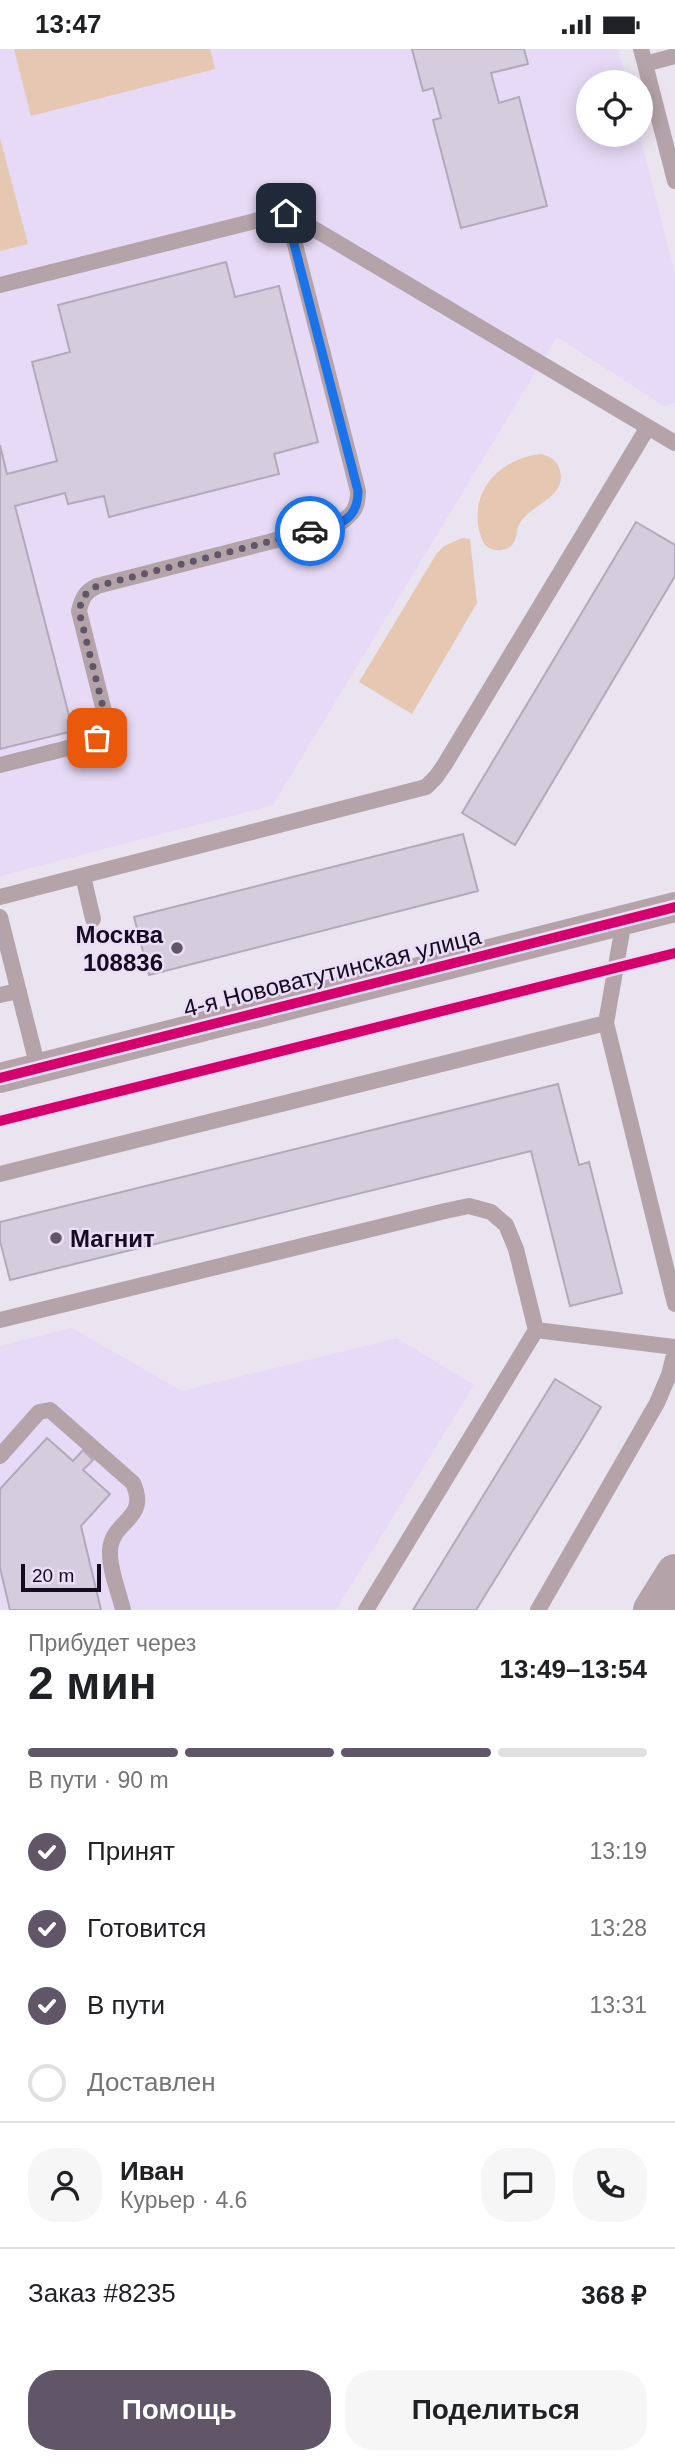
<!DOCTYPE html>
<html lang="ru">
<meta charset="utf-8">
<style>
body{margin:0;font-family:Helvetica,sans-serif;background:#f6f6f6;color:#202124;height:100vh;display:flex;flex-direction:column;font-size:26px;white-space:nowrap}
*{box-sizing:border-box;margin:0}
p{font-size:23px;color:#757577}
.icon{flex:none;width:38px;height:38px;fill:none;stroke:currentColor;stroke-width:2;stroke-linecap:round;stroke-linejoin:round}
.map{position:relative;height:1561px;overflow:hidden}
.panel{display:flex;flex-direction:column;background:#fff;flex:1}
.panel>*{flex:none}
.controls{position:absolute;left:576px;top:21px;display:grid;gap:14px}
.controls a{display:grid;place-items:center;width:77px;height:77px;border-radius:50%;background:#fff;box-shadow:0 4px 18px #0003;font-size:35px}
.scale{position:absolute;left:21px;bottom:18px;width:80px;box-sizing:border-box;padding-left:7px;border:4px solid #150a1f;border-top:0;font-size:19px;line-height:24px;white-space:nowrap;color:#150a1f;-webkit-text-stroke:5px #e9def6;paint-order:stroke}
.pin{position:absolute;display:grid;place-items:center;width:60px;height:60px;color:#fff;margin:-30px;border-radius:14px;box-shadow:0 4px 10px #0006}
.courier{position:absolute;display:grid;place-items:center;width:70px;height:70px;margin:-35px;border:5px solid #1a73e8;border-radius:50%;background:#fff;color:#222;box-shadow:0 2px 9px #0007}
.headline em{font-style:normal;font-weight:800}
.headline div{display:flex;flex-direction:column-reverse}
.headline{display:flex;align-items:center;justify-content:space-between;height:119px;padding:0 28px}
h1{font-size:46px;font-weight:800;line-height:52px}
.bar{display:grid;grid-template-columns:repeat(4,1fr);gap:10px 7px;align-content:center;height:84px;padding:0 28px}
.bar i{height:9px;border-radius:5px;background:#e0e0e0}
.bar .selected{background:#605668}
.bar p{grid-column:span 4}
.line{display:flex;align-items:center;gap:18px;padding:0 28px;border-top:2px solid #e0e0e0}
.line div{flex:1}
.round{display:grid;place-items:center;flex:none;width:74px;height:74px;border-radius:28px;background:#f6f6f6}
ol{padding:0 28px;list-style:none}
li{display:flex;align-items:center;gap:21px;height:77px}
li p{margin-inline-start:auto}
li .icon{padding:7px;border-radius:50%;background:#605668;color:#fff;stroke-width:4}
li:last-child{color:#757577}
li i{width:38px;height:38px;border:4px solid #e0e0e0;border-radius:50%}
.primary-button{display:flex;gap:14px;margin-top:auto;padding:14px 28px}
.primary-button a{flex:1;height:80px;border-radius:28px;background:#605668;color:#fff;font-size:28px;font-weight:800;line-height:80px;text-align:center}
.primary-button a+a{background:#f6f6f6;color:#202124}
.status{display:flex;justify-content:space-between;align-items:center;height:49px;padding:0 35px;background:#fff;direction:ltr}
.status svg{height:19px;fill:currentColor}
.map>svg:first-child{display:block}
.built{fill:#e7daf6}
.green{fill:#e6c7b1}
.building{fill:#d5cdde;stroke:#b1aaba;stroke-width:2}
.lines{fill:none;stroke-linecap:round;stroke-linejoin:round}
.service{stroke:#b5a3aa;stroke-width:16}
.minor{stroke:#b5a3aa;stroke-width:30}
.tertiary{stroke:#b5a3aa;stroke-width:38}
.cycleway-casing{stroke:#e9def6;stroke-width:15}
.cycleway{stroke:#d6006c;stroke-width:10}
.done{stroke:#605668;stroke-width:7;stroke-dasharray:0 12.6}
.route{stroke:#1a73e8;stroke-width:9}
.poi-dot{fill:#605668;stroke:#e9def6;stroke-width:2.5}
.labels{text-anchor:middle;dominant-baseline:central;stroke-width:5;stroke-linejoin:round;paint-order:stroke}
.poi-label{font-size:24px;font-weight:bold;fill:#150a1f;stroke:#e9def6;text-anchor:end}
.street-label{font-size:24px;fill:#150a1f;stroke:#e9def6}
</style>
<div class="status"><b>13:47</b><svg viewBox="0 0 49 12"><path d="M0 12V9h3v3zM5 12V6h3v6zM10 12V3h3v9zM15 12V0h3v12zM26 1h20v11H26zM47 4h2v5h-2z"/></svg></div>
<div class="map">
<svg width="675" height="1561" viewBox="0 0 675 1561">
<rect width="100%" height="100%" fill="#eae4f0"/>
<path class="built" d="M 0,0 L 618,0 L 627,33 L 588,33 L 588,86 L 640,86 L 675,224 L 675,354 L 664,357 L 557,288 L 273,756 L 0,827 Z
M 72,1279 L 182,1342 L 397,1289 L 474,1336 L 336,1561 L 0,1561 L 0,1297 Z"/>
<path class="green" d="M 14,0 L 210,0 L 215,20 L 31,67 Z
M 0,89 L 28,195 L 0,202 Z
M 542,405 C 551,408 558,412 560,422 C 567,448 531,455 520,474 C 515,482 518,492 510,498 C 504,502 495,502 489,499 C 481,494 480,484 478,476 C 473,436 505,408 542,405 Z
M 462,489 L 470,490 L 477,554 L 412,665 L 359,633 L 437,504 L 444,497 Z"/>
<path class="building" d="M 412,0 L 524,0 L 528,15 L 491,24 L 499,54 L 519,48 L 547,157 L 461,179 L 433,71 L 441,69 L 433,39 L 423,42 Z
M 226,213 L 235,248 L 279,237 L 318,393 L 274,405 L 279,425 L 109,468 L 104,447 L 68,455 L 65,444 L 15,457 L 73,682 L 0,700 L 0,396 L 7,425 L 57,412 L 32,313 L 70,303 L 58,256 Z
M 636,473 L 675,496 L 675,527 L 515,796 L 462,764 Z
M 463,785 L 478,842 L 149,926 L 134,868 Z
M 558,1035 L 579,1116 L 589,1113 L 622,1244 L 570,1257 L 531,1102 L 10,1231 L 0,1192 L 0,1173 Z
M 555,1330 L 601,1358 L 582,1390 L 476,1561 L 413,1561 Z
M 47,1389 L 73,1412 L 83,1401 L 93,1411 L 83,1421 L 110,1445 L 81,1477 L 101,1561 L 10,1561 L 0,1519 L 0,1440 Z"/>
<g class="lines">
<path class="service" d="M 641,0 L 645,15 L 675,7
M 645,15 L 675,132
M 0,236 L 287,164 L 675,394
M 0,716 L 84,695 C 97,689 103,685 106,670 L 79,562 C 82,549 85,543 97,537 L 339,475 C 353,465 358,459 358,442 L 287,164
M 83,827 L 93,870
M 0,848 L 426,738 L 436,728 L 445,715 L 648,378
M 0,868 L 38,1019
M 0,946 L 19,942
M 606,974 L 624,871
M 0,1125 L 606,974 L 675,1255
M 0,1271 L 445,1162 L 469,1157 L 491,1163 L 506,1176 L 516,1200 L 536,1281 L 366,1561
M 536,1281 L 675,1298
M 0,1407 L 39,1363 L 50,1361 L 133,1434 C 150,1471 111,1471 110,1502 C 109,1520 119,1543 123,1561
M 538,1561 L 657,1354 L 669,1326 L 675,1302"/>
<path class="minor" d="M 0,1029 L 675,858"/>
<path class="tertiary" d="M 652,1561 L 675,1524"/>
<defs>
<path id="cycleway" d="M 0,1029 L 675,858
M 0,1072 L 675,904"/>
</defs>
<use href="#cycleway" class="cycleway-casing"/>
<use href="#cycleway" class="cycleway"/>
</g>
<g class="lines">
<path class="done" d="M 97,689 L 104,680 L 106,670 L 79,562 C 82,549 85,543 97,537 L 310,482"/>
<path class="route" d="M 286,164 L 358,442 C 358,474 336,476 310,482"/>
</g>
<g class="poi-dot">
<circle cx="177" cy="899" r="7"/>
<circle cx="56" cy="1189" r="7"/>
</g>
<g class="labels">
<g class="poi-label">
<text x="163" y="885">Москва<tspan x="163" dy="28">108836</tspan></text>
<text x="70" y="1189" text-anchor="start">Магнит</text>
</g>
<g class="street-label">
<text transform="translate(332 923) rotate(-14)">4-я Нововатутинская улица</text>
</g>
</g>
</svg>
<div class="controls">
<a><svg class="icon" aria-label="locate" viewBox="0 0 24 24"><circle cx="12" cy="12" r="6"/><path d="M12 2v4M12 18v4M2 12h4M18 12h4"/></svg></a>
</div>
<div class="scale">20 m</div>
<div class="pin" style="left:97px;top:689px;background:#ea580c"><svg class="icon" aria-label="bag" viewBox="0 0 24 24"><path d="M5 8h14l-1 12H6zM9 8a3 3 0 0 1 6 0"/></svg></div>
<div class="pin" style="left:286px;top:164px;background:#1f2937"><svg class="icon" aria-label="home" viewBox="0 0 24 24"><path d="M3 11l9-7 9 7M6 9v11h12V9"/></svg></div>
<div class="courier" style="left:310px;top:482px"><svg class="icon" aria-label="car" viewBox="0 0 24 24"><path d="M5 17H2v-5l4-1 3-4h7l3 4 3 1v5h-3M9 17h6M6 11h13"/><circle cx="7" cy="17" r="2"/><circle cx="17" cy="17" r="2"/></svg></div>
</div>
<section class="panel">
<div class="headline"><div><h1>2 мин</h1><p>Прибудет через</p></div><em>13:49–13:54</em></div>
<div class="bar"><i class="selected"></i><i class="selected"></i><i class="selected"></i><i></i><p>В пути · 90 m</p></div>
<ol>
<li><svg class="icon" aria-label="check" viewBox="0 0 24 24"><path d="M5 12l5 5 9-10"/></svg>Принят<p>13:19</p></li>
<li><svg class="icon" aria-label="check" viewBox="0 0 24 24"><path d="M5 12l5 5 9-10"/></svg>Готовится<p>13:28</p></li>
<li><svg class="icon" aria-label="check" viewBox="0 0 24 24"><path d="M5 12l5 5 9-10"/></svg>В пути<p>13:31</p></li>
<li><i></i>Доставлен</li>
</ol>
<div class="line" style="height:126px"><a class="round"><svg class="icon" aria-label="person" viewBox="0 0 24 24"><circle cx="12" cy="8" r="4"/><path d="M4 21q1-7 8-7t8 7"/></svg></a><div><b>Иван</b><p>Курьер · 4.6</p></div><a class="round"><svg class="icon" aria-label="chat" viewBox="0 0 24 24"><path d="M4 5h16v11H9l-5 4z"/></svg></a><a class="round"><svg class="icon" aria-label="phone" viewBox="0 0 24 24"><path d="M5 4h4l2 5-3 2q2 4 5 5l2-3 5 2v4C11 20 4 13 5 4z"/></svg></a></div>
<div class="line" style="height:91px"><div>Заказ #8235</div><b>368 ₽</b></div>
<div class="primary-button"><a>Помощь</a><a>Поделиться</a></div>
</section>
